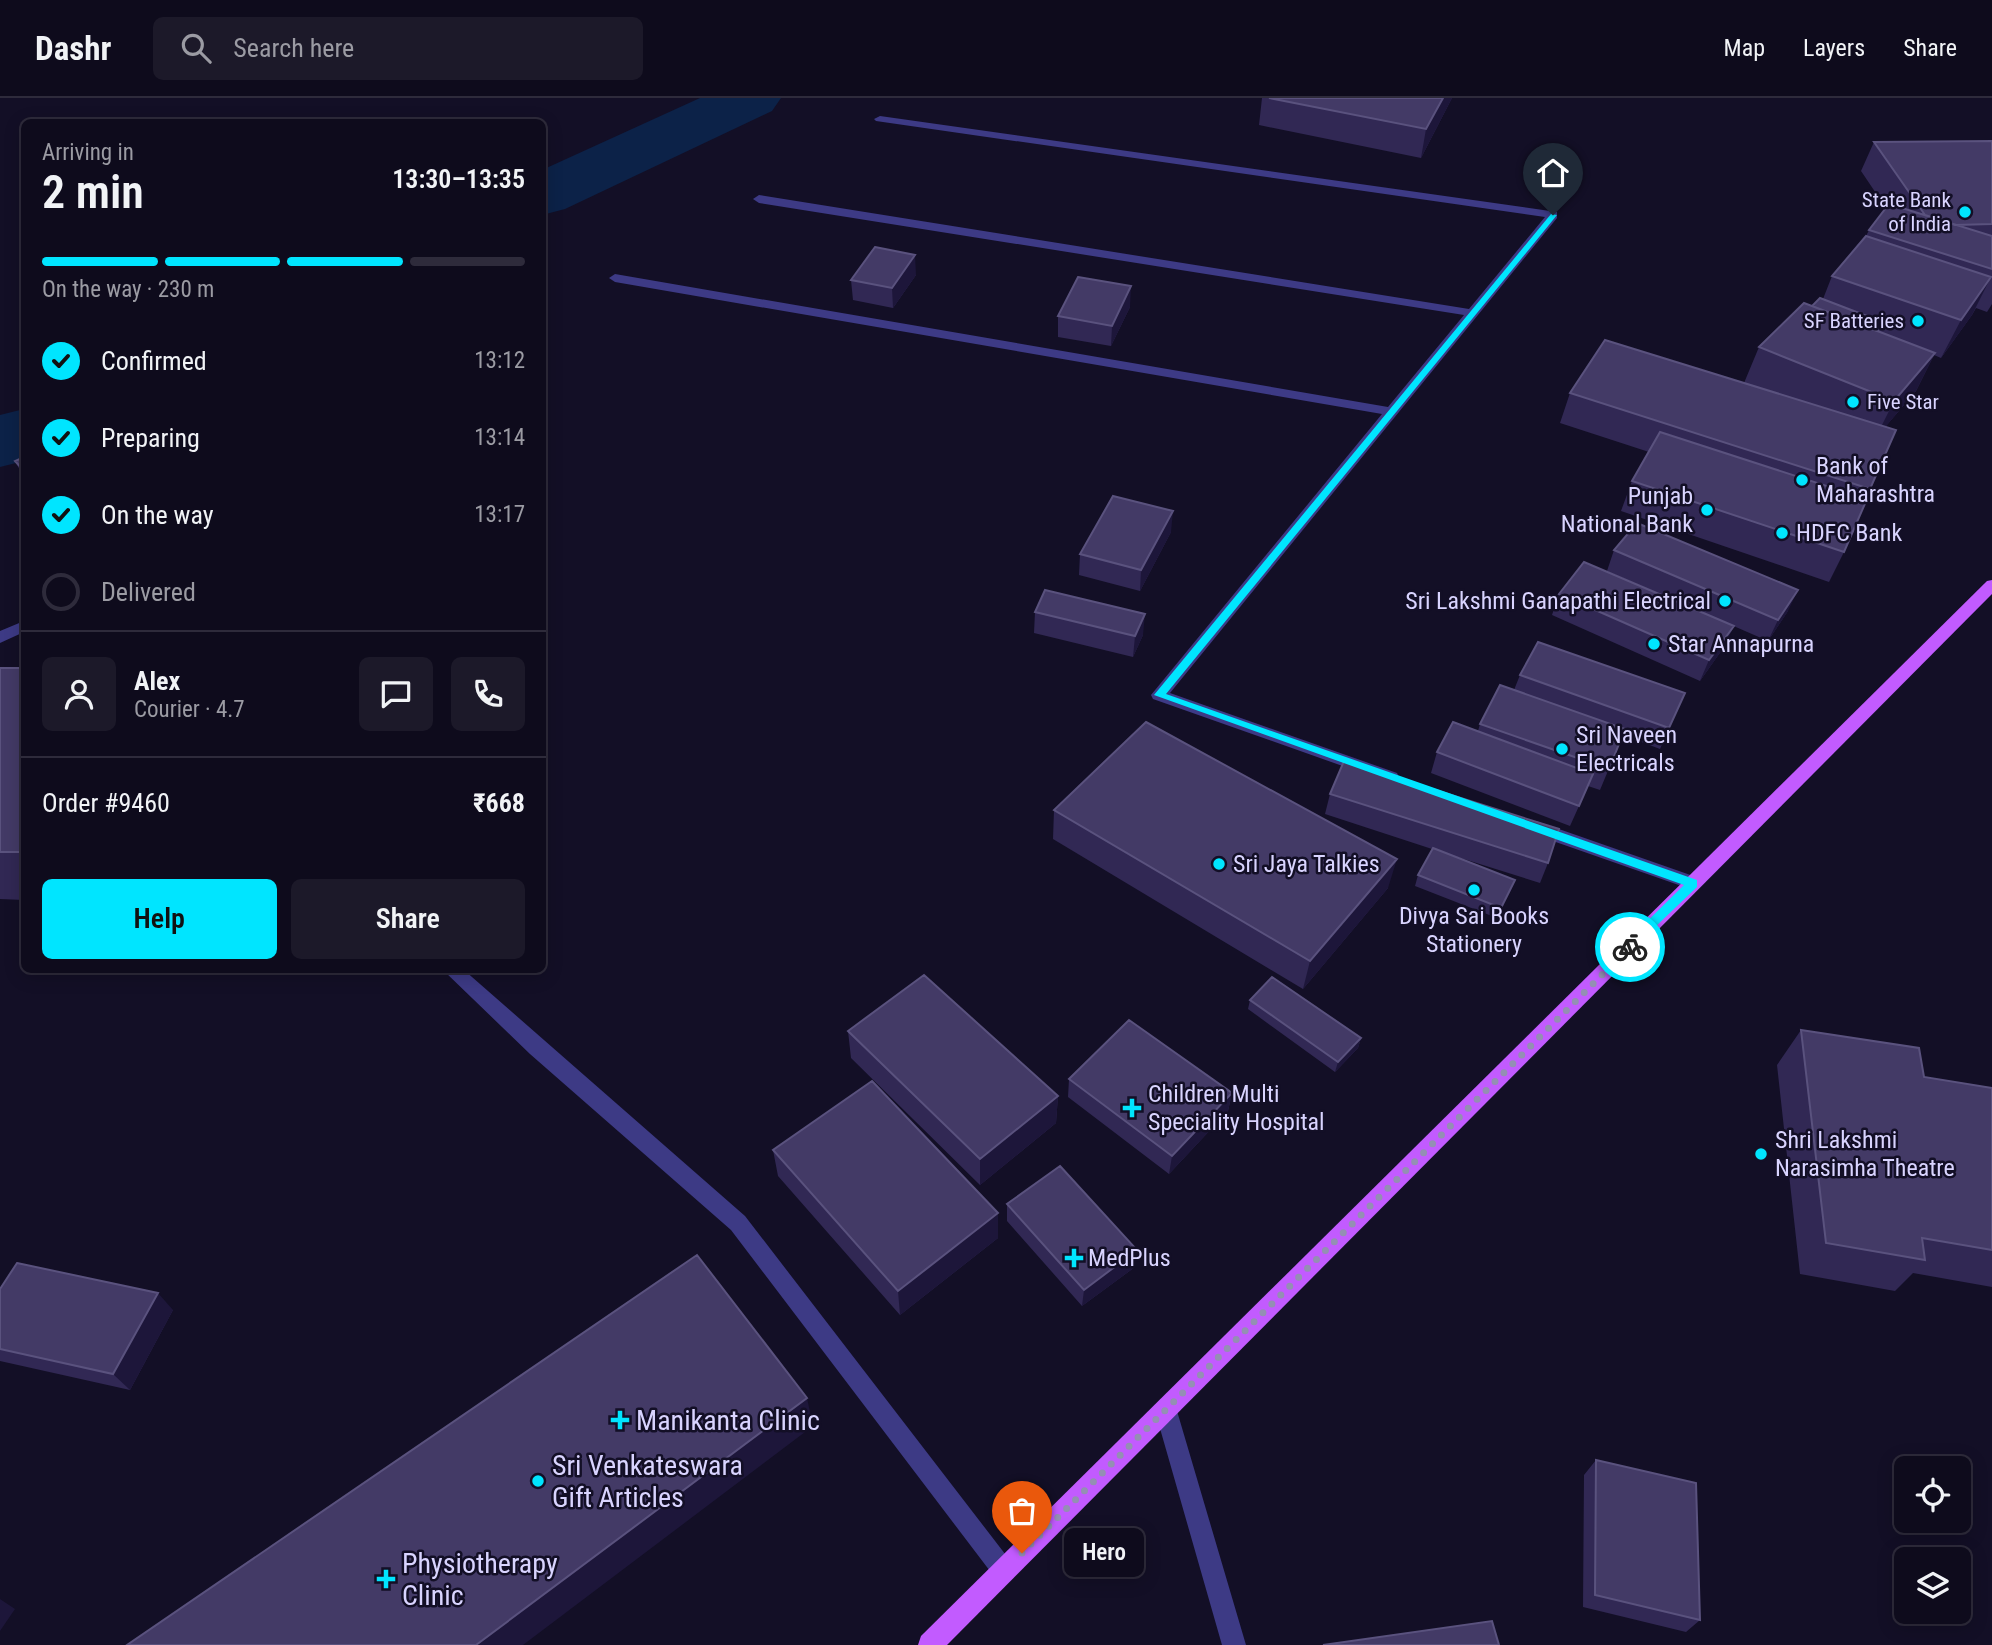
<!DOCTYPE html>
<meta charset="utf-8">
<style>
body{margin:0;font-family:"Roboto Condensed",sans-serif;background:#1c1929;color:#f1f3f6;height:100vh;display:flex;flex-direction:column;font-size:26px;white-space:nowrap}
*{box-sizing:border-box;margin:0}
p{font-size:23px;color:#9b9ba3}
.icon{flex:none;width:38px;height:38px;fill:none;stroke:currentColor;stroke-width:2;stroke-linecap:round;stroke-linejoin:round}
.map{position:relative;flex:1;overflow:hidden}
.drawer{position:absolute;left:21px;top:21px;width:525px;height:854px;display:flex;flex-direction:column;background:#0e0b1c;border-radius:10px;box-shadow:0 4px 18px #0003,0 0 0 2px #2e2b3b}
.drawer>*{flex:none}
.buttons{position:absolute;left:1894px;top:1358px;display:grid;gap:14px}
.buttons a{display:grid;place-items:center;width:77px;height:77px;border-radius:10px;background:#0e0b1c;box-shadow:0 4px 18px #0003,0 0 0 2px #2e2b3b;font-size:35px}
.pin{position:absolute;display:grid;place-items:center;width:60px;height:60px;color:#fff;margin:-72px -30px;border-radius:50% 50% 50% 0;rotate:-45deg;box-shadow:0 0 7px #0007}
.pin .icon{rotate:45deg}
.courier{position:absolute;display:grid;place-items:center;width:70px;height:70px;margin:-35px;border:5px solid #00e5ff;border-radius:50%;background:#fff;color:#222;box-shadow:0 2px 9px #0007}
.bubble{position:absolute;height:49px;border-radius:10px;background:#0e0b1c;box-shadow:0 4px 18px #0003,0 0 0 2px #2e2b3b;font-size:23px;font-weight:600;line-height:49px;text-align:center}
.overview em{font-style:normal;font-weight:600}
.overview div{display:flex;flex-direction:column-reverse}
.overview{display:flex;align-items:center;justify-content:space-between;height:119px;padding:0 21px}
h1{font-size:46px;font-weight:600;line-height:52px}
.bar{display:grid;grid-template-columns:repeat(4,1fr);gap:10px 7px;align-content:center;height:84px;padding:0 21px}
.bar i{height:9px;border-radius:5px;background:#2e2b3b}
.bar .active{background:#00e5ff}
.bar p{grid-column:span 4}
.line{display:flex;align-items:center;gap:18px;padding:0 21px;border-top:2px solid #2e2b3b}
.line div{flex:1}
.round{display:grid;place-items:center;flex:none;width:74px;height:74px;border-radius:10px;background:#1c1929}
ol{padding:0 21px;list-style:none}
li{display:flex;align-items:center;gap:21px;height:77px}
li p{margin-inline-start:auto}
li .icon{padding:7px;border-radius:50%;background:#00e5ff;color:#111;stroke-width:4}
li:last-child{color:#9b9ba3}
li i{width:38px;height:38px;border:4px solid #2e2b3b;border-radius:50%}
.action{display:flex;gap:14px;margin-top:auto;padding:14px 21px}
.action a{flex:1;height:80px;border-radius:10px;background:#00e5ff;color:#111;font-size:28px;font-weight:600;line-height:80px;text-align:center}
.action a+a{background:#1c1929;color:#f1f3f6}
header{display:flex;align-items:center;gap:42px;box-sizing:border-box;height:98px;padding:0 35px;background:#0e0b1c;border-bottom:2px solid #2e2b3b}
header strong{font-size:33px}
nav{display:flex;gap:38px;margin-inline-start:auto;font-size:24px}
.search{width:490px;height:63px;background:#1c1929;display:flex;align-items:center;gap:18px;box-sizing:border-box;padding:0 24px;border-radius:10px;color:#9b9ba3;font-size:26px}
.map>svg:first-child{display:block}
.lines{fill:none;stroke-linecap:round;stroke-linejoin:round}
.river{fill:#0c2248;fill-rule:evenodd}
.minor{fill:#3d3a85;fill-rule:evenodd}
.primary{fill:#c25bff;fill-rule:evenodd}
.wall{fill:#312854}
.shaded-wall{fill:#1d163a}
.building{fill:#433a66;stroke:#5a527e;stroke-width:2}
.route{fill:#00e5ff}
.done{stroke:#948fb3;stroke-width:7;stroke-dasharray:0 12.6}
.poi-dot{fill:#00e5ff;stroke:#130f26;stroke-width:2.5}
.labels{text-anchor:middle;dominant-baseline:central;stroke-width:5;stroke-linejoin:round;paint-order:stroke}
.far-poi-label{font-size:21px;fill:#d9d4ff;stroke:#130f26;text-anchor:end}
.poi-label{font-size:24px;fill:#d9d4ff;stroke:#130f26;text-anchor:start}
.near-poi-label{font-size:28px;fill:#d9d4ff;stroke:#130f26;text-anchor:start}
</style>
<header>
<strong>Dashr</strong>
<div class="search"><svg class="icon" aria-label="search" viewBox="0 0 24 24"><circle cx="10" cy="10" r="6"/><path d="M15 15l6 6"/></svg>Search here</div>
<nav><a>Map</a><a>Layers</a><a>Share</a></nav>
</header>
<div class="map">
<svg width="1992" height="1547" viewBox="0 0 1992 1547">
<rect width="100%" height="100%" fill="#130f26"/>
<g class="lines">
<path class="river" d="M 700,0 L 781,0 L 772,13 L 565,111 L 542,117 L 542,72 Z
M 24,311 L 24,363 L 0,369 L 0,317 Z"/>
<path class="minor" d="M 880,18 L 1557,114 L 1557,120 L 1170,595 L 1397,675 L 1399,679 L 1397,683 L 1385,683 L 1153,601 L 1151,597 L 1382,316 L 615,184 L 609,180 L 615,176 L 1388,309 L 1464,217 L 759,105 L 753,101 L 759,97 L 1469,211 L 1545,119 L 876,23 L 874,21 Z
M 24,523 L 24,534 L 0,545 L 0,533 Z
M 1536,723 L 1699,780 L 1702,785 L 1699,790 L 1693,792 L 1530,735 L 1527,730 L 1530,725 Z
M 443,872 L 464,872 L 745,1118 L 1012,1465 L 1016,1473 L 1012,1481 L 1004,1485 L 996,1481 L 731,1132 L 530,956 Z
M 1166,1302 L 1174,1305 L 1177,1313 L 1246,1547 L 1222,1547 L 1155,1313 L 1158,1305 Z"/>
<path class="primary" d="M 1992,482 L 1992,496 L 947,1547 L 918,1547 L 921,1538 L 1987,483 Z"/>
</g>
<path class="wall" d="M 1262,0 L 1452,0 L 1421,60 L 1259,27 Z
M 1992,43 L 1992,206 L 1987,214 L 1976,210 L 1972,217 L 1941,260 L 1934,257 L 1916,293 L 1886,328 L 1870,391 L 1844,454 L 1829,484 L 1621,413 L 1632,383 L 1649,354 L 1560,325 L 1570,295 L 1744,285 L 1759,249 L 1812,208 L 1823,201 L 1832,178 L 1866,138 L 1869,132 L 1886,110 L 1861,73 L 1874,44 Z
M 916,177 L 893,210 L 853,202 L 851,182 Z
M 1130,209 L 1111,248 L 1058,239 L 1058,218 Z
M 24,359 L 24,380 L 15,363 Z
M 1171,434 L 1140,493 L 1079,477 L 1080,456 Z
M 1614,452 L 1788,513 L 1768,543 L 1607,473 Z
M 1559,496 L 1724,549 L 1700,583 L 1552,517 Z
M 1035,514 L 1143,537 L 1133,559 L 1034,535 Z
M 0,570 L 24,570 L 24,802 L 0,801 Z
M 1520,577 L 1685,595 L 1660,651 L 1623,637 L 1600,692 L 1588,688 L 1570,728 L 1431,675 L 1437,654 L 1478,633 L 1480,626 L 1514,592 Z
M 1330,696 L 1548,765 L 1540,785 L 1451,757 L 1515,782 L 1497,820 L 1415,788 L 1418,777 L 1432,751 L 1325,716 Z
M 1054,712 L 1388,790 L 1303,891 L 1053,741 Z
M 1250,902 L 1361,940 L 1358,950 L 1335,974 L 1248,911 Z
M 1801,932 L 1924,979 L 1992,990 L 1992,1189 L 1913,1175 L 1895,1193 L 1800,1176 L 1777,967 Z
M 848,933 L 1058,998 L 1056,1025 L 980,1087 L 851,960 Z
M 1069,981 L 1232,995 L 1228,1013 L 1169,1076 L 1068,999 Z
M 773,1052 L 998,1140 L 900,1217 L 778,1078 Z
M 1007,1106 L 1135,1169 L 1082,1208 L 1007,1123 Z
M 0,1191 L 173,1212 L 130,1292 L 0,1263 Z
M 1596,1362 L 1700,1522 L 1686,1534 L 1583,1509 L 1584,1377 Z"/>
<path class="shaded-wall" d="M 1443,0 L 1452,0 L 1421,60 L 1426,31 Z
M 915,157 L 916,177 L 893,210 L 892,190 Z
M 1991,179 L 1972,217 L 1941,260 L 1961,222 Z
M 1131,188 L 1130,209 L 1111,248 L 1112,228 Z
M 1935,255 L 1916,293 L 1875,341 L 1894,303 Z
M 1173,413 L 1171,434 L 1140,493 L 1141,472 Z
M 1798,492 L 1788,513 L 1768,543 L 1778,522 Z
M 1145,516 L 1143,537 L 1133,559 L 1135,538 Z
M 1734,528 L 1724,549 L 1700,583 L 1709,562 Z
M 1397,761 L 1388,790 L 1303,891 L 1310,863 Z
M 1515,782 L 1511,792 L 1497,820 L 1501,810 Z
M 1361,940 L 1358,950 L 1335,974 L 1338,964 Z
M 1232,995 L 1228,1013 L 1169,1076 L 1172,1058 Z
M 1058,998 L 1056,1025 L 980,1087 L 980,1061 Z
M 998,1115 L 998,1140 L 900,1217 L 898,1193 Z
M 1137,1152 L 1135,1169 L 1082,1208 L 1084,1192 Z
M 158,1195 L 173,1212 L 130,1292 L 113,1276 Z
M 807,1300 L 813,1328 L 523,1547 L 476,1547 Z
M 0,1501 L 15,1511 L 0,1533 Z"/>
<path class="building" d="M 1269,0 L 1443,0 L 1426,31 Z
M 1992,43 L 1992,126 L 1955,127 L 1925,117 L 1874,44 Z
M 1889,106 L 1992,138 L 1992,171 L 1869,132 Z
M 1866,138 L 1991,179 L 1961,222 L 1832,178 Z
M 875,149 L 915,157 L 892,190 L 851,182 Z
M 1078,179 L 1131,188 L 1112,228 L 1058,218 Z
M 1820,200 L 1885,225 L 1877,233 L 1812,208 Z
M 1804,205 L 1935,255 L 1894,303 L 1759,249 Z
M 1605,242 L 1896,332 L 1870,391 L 1570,295 Z
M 1660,334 L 1867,401 L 1844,454 L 1632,383 Z
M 24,359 L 24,373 L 15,363 Z
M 1113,398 L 1173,413 L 1141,472 L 1080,456 Z
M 1637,425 L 1798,492 L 1778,522 L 1614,452 Z
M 1584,464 L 1734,528 L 1709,562 L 1559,496 Z
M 1045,492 L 1145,516 L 1135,538 L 1035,514 Z
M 1538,544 L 1685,595 L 1669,630 L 1520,577 Z
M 0,570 L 24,570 L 24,754 L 0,754 Z
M 1500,587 L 1625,631 L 1609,671 L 1480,626 Z
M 1146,624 L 1397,761 L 1310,863 L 1054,712 Z
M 1453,624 L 1593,676 L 1579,708 L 1437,654 Z
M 1344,663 L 1559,731 L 1548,765 L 1330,696 Z
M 1433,750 L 1515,782 L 1501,810 L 1418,777 Z
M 924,877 L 1058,998 L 980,1061 L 848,933 Z
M 1272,879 L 1361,940 L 1338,964 L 1250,902 Z
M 1129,922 L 1232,995 L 1172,1058 L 1069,981 Z
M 1801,932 L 1919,950 L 1924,979 L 1992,990 L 1992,1152 L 1922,1140 L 1925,1162 L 1826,1145 Z
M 872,983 L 998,1115 L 898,1193 L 773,1052 Z
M 1060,1068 L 1137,1152 L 1084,1192 L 1007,1106 Z
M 697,1157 L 807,1300 L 476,1547 L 127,1547 Z
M 17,1165 L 158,1195 L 113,1276 L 0,1251 L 0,1191 Z
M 1596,1362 L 1696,1385 L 1700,1522 L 1595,1497 Z
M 1492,1523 L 1499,1547 L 1323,1547 Z"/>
<path class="route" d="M 1551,116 L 1557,117 L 1166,596 L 1697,782 L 1697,789 L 1630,853 L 1624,849 L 1625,845 L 1684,787 L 1154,597 Z"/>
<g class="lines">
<path class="done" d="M 1022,1455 L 1630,849"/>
</g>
<g class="poi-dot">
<circle cx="1965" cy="114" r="7"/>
<circle cx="1918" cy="223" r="7"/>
<circle cx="1853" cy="304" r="7"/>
<circle cx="1802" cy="382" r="7"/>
<circle cx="1707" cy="412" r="7"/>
<circle cx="1782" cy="435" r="7"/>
<circle cx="1725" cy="503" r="7"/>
<circle cx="1654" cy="546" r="7"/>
<circle cx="1562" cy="651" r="7"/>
<circle cx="1219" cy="766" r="7"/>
<circle cx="1474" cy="792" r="7"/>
<path d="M1128.5 999.5h7v7h7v7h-7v7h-7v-7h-7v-7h7z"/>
<circle cx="1761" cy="1056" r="7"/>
<path d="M1070.5 1149.5h7v7h7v7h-7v7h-7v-7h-7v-7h7z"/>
<path d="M616.5 1311.5h7v7h7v7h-7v7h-7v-7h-7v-7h7z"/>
<circle cx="538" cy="1383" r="7"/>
<path d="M382.5 1470.5h7v7h7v7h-7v7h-7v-7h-7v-7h7z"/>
</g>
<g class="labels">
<g class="far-poi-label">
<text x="1951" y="102">State Bank<tspan x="1951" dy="24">of India</tspan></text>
<text x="1904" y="223">SF Batteries</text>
<text x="1867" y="304" text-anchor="start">Five Star</text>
</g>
<g class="poi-label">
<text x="1816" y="368">Bank of<tspan x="1816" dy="28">Maharashtra</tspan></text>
<text x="1693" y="398" text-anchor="end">Punjab<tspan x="1693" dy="28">National Bank</tspan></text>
<text x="1796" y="435">HDFC Bank</text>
<text x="1711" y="503" text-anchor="end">Sri Lakshmi Ganapathi Electrical</text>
<text x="1668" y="546">Star Annapurna</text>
<text x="1576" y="637">Sri Naveen<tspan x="1576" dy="28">Electricals</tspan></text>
<text x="1233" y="766">Sri Jaya Talkies</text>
<text x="1474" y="818" text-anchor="middle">Divya Sai Books<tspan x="1474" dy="28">Stationery</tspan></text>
<text x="1148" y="996">Children Multi<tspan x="1148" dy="28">Speciality Hospital</tspan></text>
<text x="1775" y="1042">Shri Lakshmi<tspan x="1775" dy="28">Narasimha Theatre</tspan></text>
<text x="1088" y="1160">MedPlus</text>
</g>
<g class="near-poi-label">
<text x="636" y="1322">Manikanta Clinic</text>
<text x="552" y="1367">Sri Venkateswara<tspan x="552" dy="32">Gift Articles</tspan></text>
<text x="402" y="1465">Physiotherapy<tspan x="402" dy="32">Clinic</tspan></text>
</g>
</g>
</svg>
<div class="buttons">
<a><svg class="icon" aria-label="locate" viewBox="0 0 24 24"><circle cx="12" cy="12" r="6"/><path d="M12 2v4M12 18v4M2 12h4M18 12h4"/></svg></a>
<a><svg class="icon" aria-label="layers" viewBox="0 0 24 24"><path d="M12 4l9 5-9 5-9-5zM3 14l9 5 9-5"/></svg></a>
</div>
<div class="pin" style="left:1022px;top:1455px;background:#ea580c"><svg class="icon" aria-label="bag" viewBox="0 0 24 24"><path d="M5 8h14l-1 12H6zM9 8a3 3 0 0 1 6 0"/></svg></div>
<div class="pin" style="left:1553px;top:117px;background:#1f2937"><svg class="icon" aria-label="home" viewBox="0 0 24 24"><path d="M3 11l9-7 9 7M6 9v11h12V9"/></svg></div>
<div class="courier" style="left:1630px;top:849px"><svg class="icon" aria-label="bike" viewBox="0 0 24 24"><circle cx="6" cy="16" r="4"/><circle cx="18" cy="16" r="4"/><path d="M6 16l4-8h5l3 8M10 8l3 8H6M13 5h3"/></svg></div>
<div class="bubble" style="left:1064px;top:1430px;width:80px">Hero</div>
<section class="drawer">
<div class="overview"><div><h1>2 min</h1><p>Arriving in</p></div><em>13:30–13:35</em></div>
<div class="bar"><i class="active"></i><i class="active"></i><i class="active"></i><i></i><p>On the way · 230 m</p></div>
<ol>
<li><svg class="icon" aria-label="check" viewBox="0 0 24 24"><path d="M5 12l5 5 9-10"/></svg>Confirmed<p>13:12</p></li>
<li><svg class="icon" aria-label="check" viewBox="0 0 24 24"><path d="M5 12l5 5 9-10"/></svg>Preparing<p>13:14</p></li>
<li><svg class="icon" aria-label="check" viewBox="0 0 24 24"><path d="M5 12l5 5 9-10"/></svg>On the way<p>13:17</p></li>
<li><i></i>Delivered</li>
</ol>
<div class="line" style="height:126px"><a class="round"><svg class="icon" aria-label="person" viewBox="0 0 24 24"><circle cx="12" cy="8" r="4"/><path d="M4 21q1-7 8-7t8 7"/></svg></a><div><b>Alex</b><p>Courier · 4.7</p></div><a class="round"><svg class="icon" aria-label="chat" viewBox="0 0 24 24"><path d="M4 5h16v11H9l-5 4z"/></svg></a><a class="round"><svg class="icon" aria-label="phone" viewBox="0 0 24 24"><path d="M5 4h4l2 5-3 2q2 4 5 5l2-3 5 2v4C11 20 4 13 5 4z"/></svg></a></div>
<div class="line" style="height:91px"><div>Order #9460</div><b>₹668</b></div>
<div class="action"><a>Help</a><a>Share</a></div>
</section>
</div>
